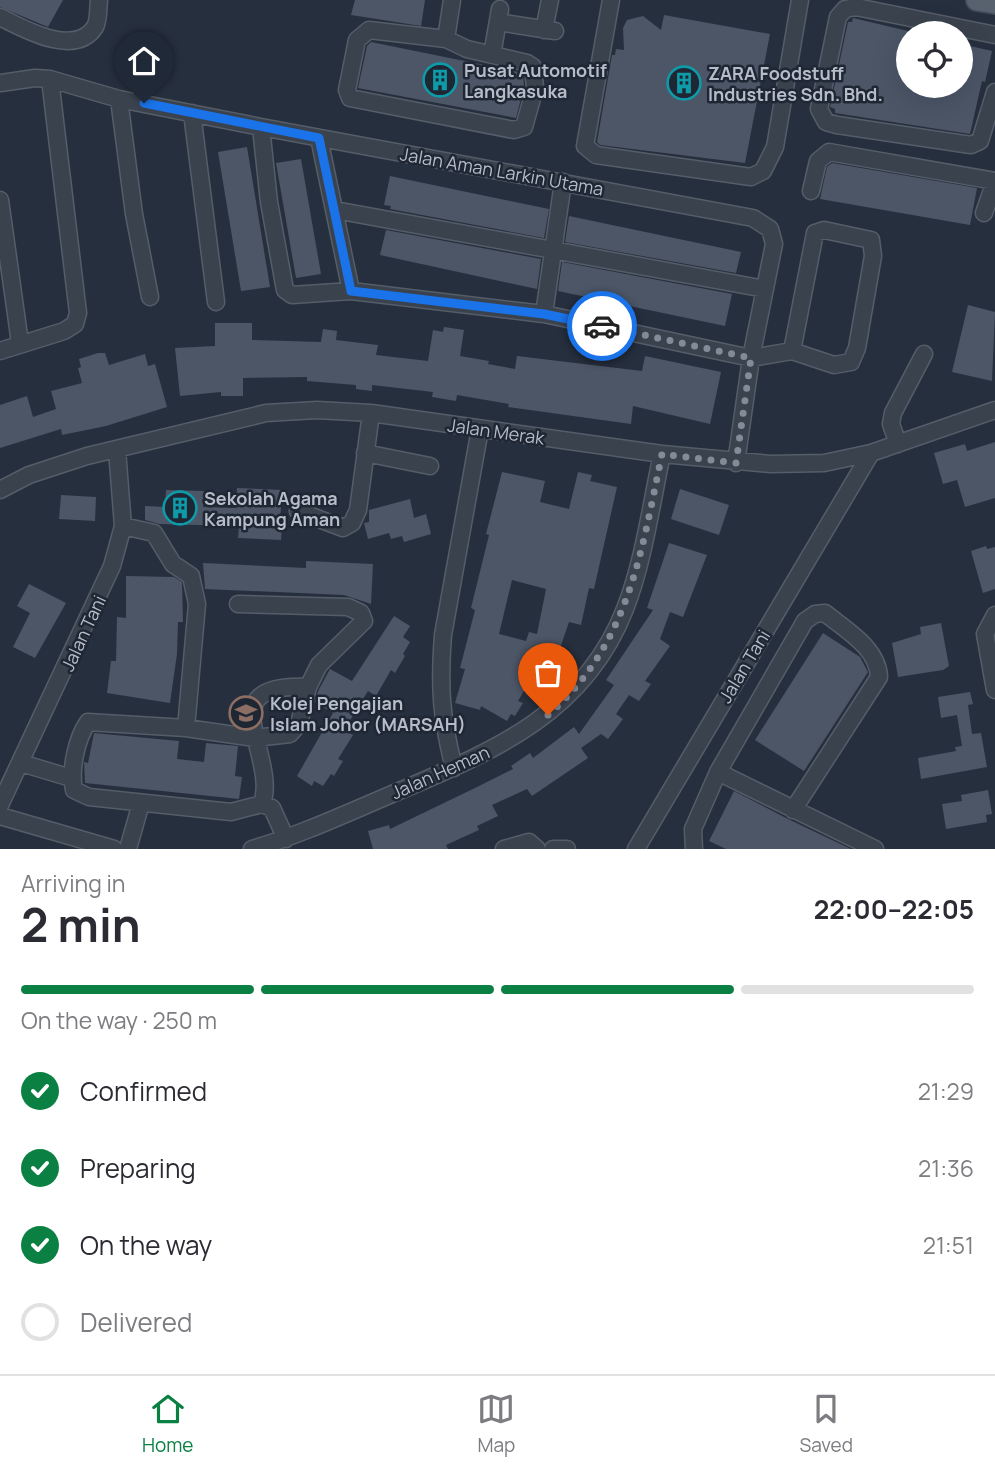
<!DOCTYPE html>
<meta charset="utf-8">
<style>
body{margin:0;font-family:Manrope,sans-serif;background:#f7f7f7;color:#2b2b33;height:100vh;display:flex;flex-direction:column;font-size:26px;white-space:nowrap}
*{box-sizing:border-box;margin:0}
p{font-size:23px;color:#7c7c81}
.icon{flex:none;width:38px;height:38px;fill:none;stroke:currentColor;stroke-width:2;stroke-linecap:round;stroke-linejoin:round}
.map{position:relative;height:849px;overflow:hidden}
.panel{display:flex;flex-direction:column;background:#fff;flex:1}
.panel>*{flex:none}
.buttons{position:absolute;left:896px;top:21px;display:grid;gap:14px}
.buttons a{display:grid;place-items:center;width:77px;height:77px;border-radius:50%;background:#fff;box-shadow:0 7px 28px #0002;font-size:35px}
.pin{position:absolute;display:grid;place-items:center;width:60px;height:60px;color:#fff;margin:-72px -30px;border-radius:50% 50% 50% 0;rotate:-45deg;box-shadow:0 0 7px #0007}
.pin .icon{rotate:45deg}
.courier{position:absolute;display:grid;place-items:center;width:70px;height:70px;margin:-35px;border:5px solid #1a73e8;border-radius:50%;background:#fff;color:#222;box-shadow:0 2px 9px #0007}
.head em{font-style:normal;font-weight:700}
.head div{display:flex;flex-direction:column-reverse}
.head{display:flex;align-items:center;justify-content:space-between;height:119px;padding:0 21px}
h1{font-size:46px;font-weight:700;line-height:52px}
.bar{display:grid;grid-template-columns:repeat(4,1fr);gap:10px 7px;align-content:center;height:84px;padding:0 21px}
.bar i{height:9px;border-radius:5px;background:#e1e1e2}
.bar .on{background:#0b8043}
.bar p{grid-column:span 4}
ol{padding:0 21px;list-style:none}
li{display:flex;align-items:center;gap:21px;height:77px}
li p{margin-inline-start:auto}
li .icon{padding:7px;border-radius:50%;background:#0b8043;color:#fff;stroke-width:4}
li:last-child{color:#7c7c81}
li i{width:38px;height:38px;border:4px solid #e1e1e2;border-radius:50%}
.tabs{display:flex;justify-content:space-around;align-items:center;height:98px;border-top:2px solid #e1e1e2;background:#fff;font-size:19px;color:#7c7c81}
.tabs a{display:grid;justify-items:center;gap:4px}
.tabs .on{color:#0b8043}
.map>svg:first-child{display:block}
.building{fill:#4c5667;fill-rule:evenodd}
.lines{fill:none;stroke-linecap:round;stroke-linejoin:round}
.minor-casing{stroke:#555d69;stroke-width:19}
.major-casing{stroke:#434b58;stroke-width:24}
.minor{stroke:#3a424e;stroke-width:16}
.major{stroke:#58616e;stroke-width:21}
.done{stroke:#848b98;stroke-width:7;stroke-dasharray:0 12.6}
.route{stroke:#1a73e8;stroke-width:9}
.labels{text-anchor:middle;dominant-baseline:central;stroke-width:5;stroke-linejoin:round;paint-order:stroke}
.poi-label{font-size:18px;font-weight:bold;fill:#b6bdc9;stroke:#1f2734;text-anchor:start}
.street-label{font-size:18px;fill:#b6bdc9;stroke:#1f2734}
</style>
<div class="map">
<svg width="995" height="849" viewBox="0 0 995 849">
<rect width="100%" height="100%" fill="#262f3e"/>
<path class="building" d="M 0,0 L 63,0 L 48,27 L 0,7 Z
M 355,0 L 425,0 L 421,26 L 351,15 Z
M 664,15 L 770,34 L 745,163 L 600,145 L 597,142 L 612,55 L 615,55 L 616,49 L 624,50 L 623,28 L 627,20 L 643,16 L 661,30 Z
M 853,18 L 908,31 L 908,86 L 961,86 L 961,44 L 992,51 L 985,82 L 982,81 L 970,134 L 835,113 L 835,109 L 830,107 L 848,22 L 852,22 Z
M 371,42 L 523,73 L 524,87 L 516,118 L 358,88 L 367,46 Z
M 247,147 L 270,287 L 241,291 L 218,152 Z
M 301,159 L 321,274 L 296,278 L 276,163 Z
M 832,163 L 977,188 L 970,225 L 820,199 L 827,167 Z
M 390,176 L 549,209 L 544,238 L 390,209 L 391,206 L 384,205 Z
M 569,216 L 741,252 L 736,273 L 565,242 Z
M 386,230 L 541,259 L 537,289 L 380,255 Z
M 562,262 L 732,294 L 725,326 L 558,291 Z
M 968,305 L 995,312 L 992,381 L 952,372 Z
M 215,323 L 252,323 L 252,340 L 321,342 L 323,329 L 337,331 L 336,340 L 378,345 L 376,355 L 428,361 L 433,330 L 443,332 L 444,327 L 464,330 L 460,356 L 489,361 L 488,364 L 515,369 L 517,356 L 642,371 L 645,356 L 721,372 L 710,424 L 633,406 L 631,424 L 508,407 L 509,404 L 457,395 L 456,401 L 432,397 L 433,392 L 372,385 L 372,391 L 356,389 L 356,385 L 307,381 L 307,377 L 243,378 L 243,396 L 221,396 L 221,392 L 180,396 L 175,348 L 215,346 Z
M 98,353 L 105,353 L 109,365 L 145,354 L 148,366 L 155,364 L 167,407 L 106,426 L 62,435 L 61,429 L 0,448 L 0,405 L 27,396 L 33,417 L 56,409 L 51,391 L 82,383 L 78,368 L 81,367 L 79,359 Z
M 995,442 L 995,498 L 965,507 L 957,480 L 943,484 L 934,453 L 965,444 L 967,451 Z
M 502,472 L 545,481 L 540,502 L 569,509 L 578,472 L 592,475 L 590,481 L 617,487 L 594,589 L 589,588 L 581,625 L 569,622 L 552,672 L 546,670 L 544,675 L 535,672 L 518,701 L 523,703 L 515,716 L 511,714 L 507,721 L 481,706 L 480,710 L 455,703 L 465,669 L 460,668 L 475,610 L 471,608 L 489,535 L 486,534 ZM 512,580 L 546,589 L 537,634 L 529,632 L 526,641 L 499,634 Z
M 237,488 L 283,490 L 279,527 L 282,527 L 281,540 L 238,538 L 239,526 L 159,524 L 145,520 L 145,506 L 165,507 L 166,490 L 204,491 L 203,507 L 236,508 Z
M 680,489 L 729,505 L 719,535 L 671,519 Z
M 61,495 L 96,497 L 95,521 L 59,519 Z
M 410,499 L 414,518 L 426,514 L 431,534 L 404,542 L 402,536 L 391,539 L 389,533 L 368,539 L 364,523 L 369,522 L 369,510 Z
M 669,543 L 707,555 L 683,617 L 670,612 L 660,639 L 670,646 L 645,681 L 651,684 L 639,701 L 629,695 L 616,714 L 623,719 L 608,739 L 601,734 L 581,748 L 588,758 L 532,796 L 527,789 L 492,805 L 498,816 L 477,826 L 479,830 L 446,845 L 448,849 L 373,849 L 368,831 L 389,825 L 390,829 L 477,787 L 513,769 L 511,766 L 530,753 L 533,758 L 574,727 L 579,734 L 614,685 L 606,680 L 653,610 L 647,608 Z
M 986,546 L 987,549 L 995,547 L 995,589 L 983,593 L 971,551 Z
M 306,561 L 373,564 L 371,604 L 344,595 L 205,589 L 203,563 L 306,568 Z
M 126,576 L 174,577 L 182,582 L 183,622 L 178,622 L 177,654 L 170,703 L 107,693 L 111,661 L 116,661 L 117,617 L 126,618 Z
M 29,584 L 66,603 L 35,658 L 13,647 L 30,613 L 17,606 Z
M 394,616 L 410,626 L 403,637 L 410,642 L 403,654 L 405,656 L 395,673 L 391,670 L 376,696 L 368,691 L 344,730 L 353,735 L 338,759 L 343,761 L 334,776 L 331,774 L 323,786 L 314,781 L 312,786 L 297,776 L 333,713 L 315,702 L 318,691 L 330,669 L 352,681 Z
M 941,623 L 949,666 L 943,670 L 898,677 L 892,643 L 921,634 L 920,627 Z
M 823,633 L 860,657 L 868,672 L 804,771 L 755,740 Z
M 970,692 L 973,704 L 968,705 L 972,734 L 981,733 L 987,767 L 921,779 L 918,758 L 956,751 L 955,747 L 962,746 L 957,715 L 941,718 L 938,697 Z
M 94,733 L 179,741 L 177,759 L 204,762 L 206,743 L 238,746 L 235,776 L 242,777 L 239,799 L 85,783 L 84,762 L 88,763 Z
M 988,790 L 992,814 L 986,815 L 987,822 L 946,829 L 942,804 L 962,801 L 961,795 Z
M 734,791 L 788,819 L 851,849 L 726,849 L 709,841 Z"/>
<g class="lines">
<defs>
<path id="minor" d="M 611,0 L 585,146 L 596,155 L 751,177 L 763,171 L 775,147 L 800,0
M 0,17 C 24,29 75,58 95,27 C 99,20 98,8 99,0
M 498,22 L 555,31
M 369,30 L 446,39 L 467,49 L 527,63 L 533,67 L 535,88 L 524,127 L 514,130 L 350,98 L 347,90 L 357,40 Z
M 544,30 L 550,0
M 995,35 L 856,7 L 845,9 L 838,17 L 819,109 L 826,122 L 837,125 L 971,145 L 980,141 L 995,92
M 446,39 L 452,0
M 492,55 L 500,9
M 0,83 L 35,78 L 50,79 L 119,99 L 261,127 L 753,218 L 770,229 L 774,244 L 751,358 L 736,463
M 119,99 L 134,214 L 150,297
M 192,113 L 216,302
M 261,127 L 269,202 L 285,290 L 292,295 L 351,291
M 319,138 L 351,291 L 544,314 L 751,358 L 792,351 L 815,233 L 824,230 L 871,240 L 873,256 L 857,348 L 851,362 L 834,365 L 792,351
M 811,191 L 818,161 L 829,152 L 995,181
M 0,200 L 20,343
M 335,210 L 765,289
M 984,213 L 995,181
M 544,314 L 563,182
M 0,351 L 64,331 L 75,324 L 78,313 L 50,79
M 898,444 L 891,424 L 893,413 L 924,354
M 365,453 L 430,466
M 0,490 L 29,475 L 87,456 L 266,413 L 317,410 L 371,413 L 662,454 L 771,464 L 824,463 L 871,453 L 995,410
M 298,511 L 343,528 L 352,523 L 358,510 L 371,413
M 123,526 L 154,533 L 173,564 L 191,576 L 197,604 L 186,728
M 238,604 L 348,607 L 361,613 L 364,621 L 319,665 L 308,687 L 299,724 L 290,734 L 255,738 L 186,728 L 88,722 C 76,739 70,770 74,790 L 89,797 L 231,812 L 262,804 C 279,755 206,682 308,687
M 995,615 L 985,634 L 995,690
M 21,763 L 71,778
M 454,768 C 441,717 439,687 443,635 L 480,429
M 718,772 L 805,621 L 815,614 L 825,613 C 846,630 878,648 879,677 L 793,810
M 262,804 L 272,808 L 286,839
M 0,805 L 112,566 L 123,526 L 117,450
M 0,816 L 114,849
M 128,849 L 141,803
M 252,849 C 300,835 345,814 390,795 C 488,753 583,717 625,609 C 644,560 651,505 662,454
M 504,849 L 529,842 L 537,849
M 553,849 L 567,849
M 636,849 L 871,453
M 694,849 L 693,829 L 718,772 L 875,849"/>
<path id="major" d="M 977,0 L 995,3"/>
</defs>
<use href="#minor" class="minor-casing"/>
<use href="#major" class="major-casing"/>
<use href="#minor" class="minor"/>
<use href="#major" class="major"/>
</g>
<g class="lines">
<path class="done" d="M 548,715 C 629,644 641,554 662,454 L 736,463 L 751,358 L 602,326"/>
<path class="route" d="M 144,103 L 319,138 L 351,291 L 544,314 L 602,326"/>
</g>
<defs>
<symbol id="building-ring" viewBox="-11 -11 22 22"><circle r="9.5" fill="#1f2734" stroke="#0f9aa8" stroke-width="1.5"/><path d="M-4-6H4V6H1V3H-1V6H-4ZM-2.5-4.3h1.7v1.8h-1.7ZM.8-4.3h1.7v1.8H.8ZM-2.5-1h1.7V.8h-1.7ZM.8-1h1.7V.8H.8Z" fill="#0f9aa8"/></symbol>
<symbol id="university-ring" viewBox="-11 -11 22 22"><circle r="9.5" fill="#1f2734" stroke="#8d6e63" stroke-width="1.5"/><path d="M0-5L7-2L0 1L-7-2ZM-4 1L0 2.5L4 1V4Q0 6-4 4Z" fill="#8d6e63"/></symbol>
</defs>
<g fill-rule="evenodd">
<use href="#building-ring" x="421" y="61" width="38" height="38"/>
<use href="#building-ring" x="665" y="64" width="38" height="38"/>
<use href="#building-ring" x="161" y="489" width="38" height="38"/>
<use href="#university-ring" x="227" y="694" width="38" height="38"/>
</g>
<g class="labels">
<g class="poi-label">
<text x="464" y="70">Pusat Automotif<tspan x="464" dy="21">Langkasuka</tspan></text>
<text x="708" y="73">ZARA Foodstuff<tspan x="708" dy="21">Industries Sdn. Bhd.</tspan></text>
<text x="204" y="498">Sekolah Agama<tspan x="204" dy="21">Kampung Aman</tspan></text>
<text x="270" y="703">Kolej Pengajian<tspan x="270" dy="21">Islam Johor (MARSAH)</tspan></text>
</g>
<g class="street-label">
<text transform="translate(502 171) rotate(10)">Jalan Aman Larkin Utama</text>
<text transform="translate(496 431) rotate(8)">Jalan Merak</text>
<text transform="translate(83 633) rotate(-65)">Jalan Tani</text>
<text transform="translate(744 666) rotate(-59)">Jalan Tani</text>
<text transform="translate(440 772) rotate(-24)">Jalan Heman</text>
</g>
</g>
</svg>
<div class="buttons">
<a><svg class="icon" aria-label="locate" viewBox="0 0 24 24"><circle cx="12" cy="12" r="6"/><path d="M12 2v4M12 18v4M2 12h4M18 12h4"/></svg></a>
</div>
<div class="pin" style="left:548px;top:715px;background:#ea580c"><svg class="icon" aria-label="bag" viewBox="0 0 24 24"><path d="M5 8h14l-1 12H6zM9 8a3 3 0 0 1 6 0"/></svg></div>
<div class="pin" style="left:144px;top:103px;background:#1f2937"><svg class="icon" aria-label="home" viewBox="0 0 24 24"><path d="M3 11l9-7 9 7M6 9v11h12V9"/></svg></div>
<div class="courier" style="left:602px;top:326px"><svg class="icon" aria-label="car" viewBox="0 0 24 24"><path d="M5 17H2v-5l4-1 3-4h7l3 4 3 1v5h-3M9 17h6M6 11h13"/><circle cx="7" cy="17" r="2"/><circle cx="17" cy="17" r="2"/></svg></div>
</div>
<section class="panel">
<div class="head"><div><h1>2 min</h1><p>Arriving in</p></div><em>22:00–22:05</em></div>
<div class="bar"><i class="on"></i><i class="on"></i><i class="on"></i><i></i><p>On the way · 250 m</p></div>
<ol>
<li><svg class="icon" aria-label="check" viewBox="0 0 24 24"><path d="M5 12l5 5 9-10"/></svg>Confirmed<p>21:29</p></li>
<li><svg class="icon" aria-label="check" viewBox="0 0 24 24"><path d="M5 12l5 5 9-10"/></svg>Preparing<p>21:36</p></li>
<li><svg class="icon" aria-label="check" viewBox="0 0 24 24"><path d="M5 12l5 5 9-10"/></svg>On the way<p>21:51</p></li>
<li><i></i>Delivered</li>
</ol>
</section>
<nav class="tabs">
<a class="on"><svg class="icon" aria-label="home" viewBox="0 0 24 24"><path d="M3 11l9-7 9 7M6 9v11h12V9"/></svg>Home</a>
<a><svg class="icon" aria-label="map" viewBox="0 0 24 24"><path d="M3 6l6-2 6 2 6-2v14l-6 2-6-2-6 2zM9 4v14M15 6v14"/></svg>Map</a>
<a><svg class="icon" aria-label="saved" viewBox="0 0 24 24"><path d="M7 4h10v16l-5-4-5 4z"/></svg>Saved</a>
</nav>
